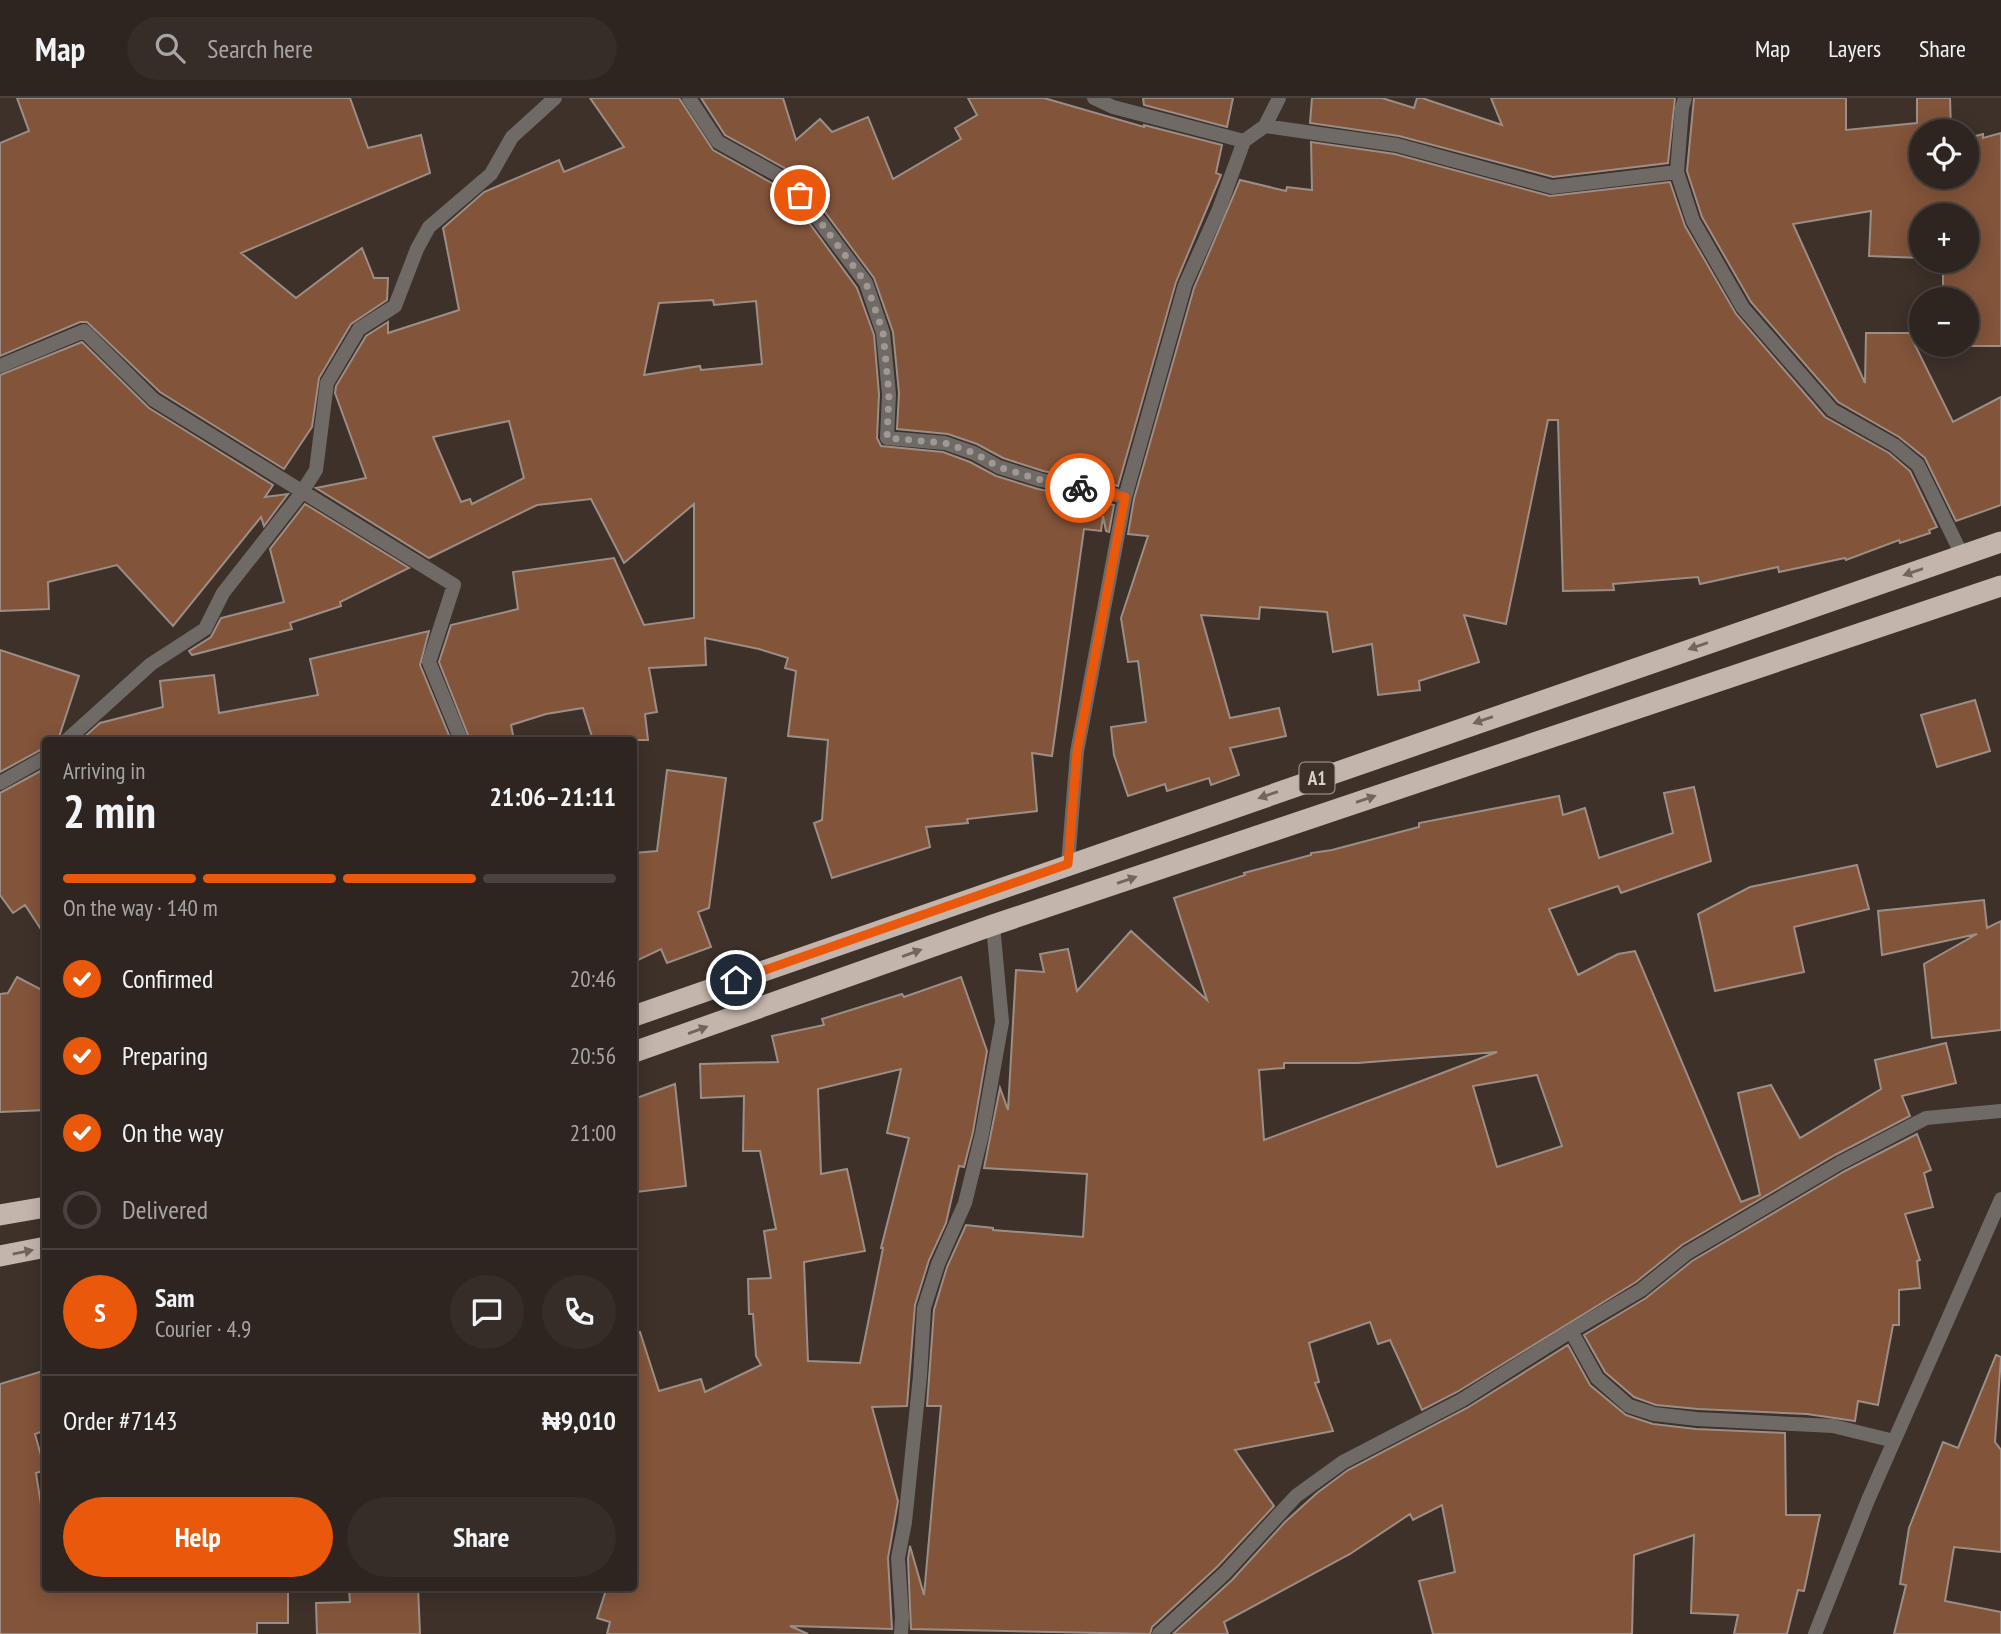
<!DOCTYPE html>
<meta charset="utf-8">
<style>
body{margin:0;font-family:"PT Sans Narrow",sans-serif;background:#362d29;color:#f1f3f6;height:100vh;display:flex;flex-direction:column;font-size:26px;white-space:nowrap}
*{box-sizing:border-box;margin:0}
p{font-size:23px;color:#a7a5a5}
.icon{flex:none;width:38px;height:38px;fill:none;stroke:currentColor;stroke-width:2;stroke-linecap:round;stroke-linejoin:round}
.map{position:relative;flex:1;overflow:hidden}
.side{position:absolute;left:42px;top:639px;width:595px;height:854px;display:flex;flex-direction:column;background:#2e2520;border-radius:7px;box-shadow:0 4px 18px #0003,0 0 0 2px #49423e}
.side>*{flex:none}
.tools{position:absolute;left:1909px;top:21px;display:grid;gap:14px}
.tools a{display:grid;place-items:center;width:70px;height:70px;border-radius:50%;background:#2e2520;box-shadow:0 4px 18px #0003,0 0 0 2px #49423e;font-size:35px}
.pin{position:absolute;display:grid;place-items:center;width:60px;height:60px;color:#fff;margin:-30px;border:4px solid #fff;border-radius:50%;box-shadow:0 2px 7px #0007}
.courier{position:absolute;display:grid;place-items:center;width:70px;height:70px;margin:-35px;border:5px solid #ea580c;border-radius:50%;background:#fff;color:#222;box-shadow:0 2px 9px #0007}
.head em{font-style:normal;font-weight:600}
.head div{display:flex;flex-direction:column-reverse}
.head{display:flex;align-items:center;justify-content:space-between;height:119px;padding:0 21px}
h1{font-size:46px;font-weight:600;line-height:52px}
.bar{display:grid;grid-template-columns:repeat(4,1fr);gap:10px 7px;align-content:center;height:84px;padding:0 21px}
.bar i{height:9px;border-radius:5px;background:#49423e}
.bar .on{background:#ea580c}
.bar p{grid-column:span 4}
.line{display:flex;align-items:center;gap:18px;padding:0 21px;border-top:2px solid #49423e}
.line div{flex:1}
.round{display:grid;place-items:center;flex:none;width:74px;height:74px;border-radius:37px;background:#362d29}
ol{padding:0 21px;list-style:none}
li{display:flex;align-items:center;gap:21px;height:77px}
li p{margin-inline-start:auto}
li .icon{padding:7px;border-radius:50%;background:#ea580c;color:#fff;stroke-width:4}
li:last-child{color:#a7a5a5}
li i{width:38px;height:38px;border:4px solid #49423e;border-radius:50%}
.button{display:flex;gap:14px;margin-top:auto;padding:14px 21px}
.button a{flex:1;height:80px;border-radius:42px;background:#ea580c;color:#fff;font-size:28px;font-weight:600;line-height:80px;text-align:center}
.button a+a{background:#362d29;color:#f1f3f6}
header{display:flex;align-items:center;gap:42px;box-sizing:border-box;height:98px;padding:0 35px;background:#2e2520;border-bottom:2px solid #49423e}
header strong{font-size:33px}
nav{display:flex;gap:38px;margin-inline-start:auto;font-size:24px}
.search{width:490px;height:63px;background:#362d29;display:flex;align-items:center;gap:18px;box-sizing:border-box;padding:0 24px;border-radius:38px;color:#a7a5a5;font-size:26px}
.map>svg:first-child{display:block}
.building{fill:#82543a;stroke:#9c8e86;stroke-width:2;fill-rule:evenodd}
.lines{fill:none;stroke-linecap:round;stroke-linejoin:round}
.street{stroke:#706a67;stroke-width:14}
.highway{stroke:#c3b4ac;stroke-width:21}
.oneway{fill:#73655e}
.done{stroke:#a19893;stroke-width:7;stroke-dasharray:0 12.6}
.route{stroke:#ea580c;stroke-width:9}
.labels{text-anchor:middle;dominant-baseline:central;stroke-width:5;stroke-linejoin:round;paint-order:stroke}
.shield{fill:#3d312a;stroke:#a9a09b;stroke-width:2}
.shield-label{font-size:19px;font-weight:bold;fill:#d7d0cb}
</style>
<header>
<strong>Map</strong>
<div class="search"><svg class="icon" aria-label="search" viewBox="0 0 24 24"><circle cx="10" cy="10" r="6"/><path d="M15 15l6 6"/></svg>Search here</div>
<nav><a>Map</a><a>Layers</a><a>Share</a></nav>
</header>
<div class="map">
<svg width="2001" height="1536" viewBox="0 0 2001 1536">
<rect width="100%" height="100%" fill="#3d312a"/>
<path class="building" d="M 17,0 L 350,0 L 368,50 L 421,37 L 430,75 L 241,155 L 296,200 L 362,150 L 374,180 L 388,180 L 387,202 L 351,226 L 319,280 L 312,329 L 284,371 L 160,294 L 87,224 L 80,224 L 0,258 L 0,45 L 29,33 Z
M 590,0 L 679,0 L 713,52 L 777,88 L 793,103 L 857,190 L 874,237 L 879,296 L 877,340 L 881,348 L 943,354 L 970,364 L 996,378 L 1038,391 L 1114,407 L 1109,434 L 1106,433 L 1103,418 L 1101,433 L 1084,431 L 1052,658 L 1032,655 L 1037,713 L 967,721 L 968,725 L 926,729 L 930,749 L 832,780 L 814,725 L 822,722 L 828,642 L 788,638 L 796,573 L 785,570 L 788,560 L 759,551 L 705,540 L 706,567 L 649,570 L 657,614 L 645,616 L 648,642 L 593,642 L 583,610 L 546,616 L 511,627 L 514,642 L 470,642 L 439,564 L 451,527 L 518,511 L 513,474 L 614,460 L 644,527 L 694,520 L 694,406 L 624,465 L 591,401 L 537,407 L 429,460 L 316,390 L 366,380 L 335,295 L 336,288 L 366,238 L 388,224 L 388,235 L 459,212 L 443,130 L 484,94 L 559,62 L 564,74 L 624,49 ZM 713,202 L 714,207 L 756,203 L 762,266 L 701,272 L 700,268 L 644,277 L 659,205 ZM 509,323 L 524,380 L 472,406 L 470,401 L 461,404 L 433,339 Z
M 701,0 L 783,0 L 796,42 L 820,21 L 832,34 L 868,19 L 893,81 L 961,41 L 955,30 L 977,17 L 968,0 L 1044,0 L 1144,29 L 1144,27 L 1222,47 L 1216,75 L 1221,77 L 1176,184 L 1118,388 L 1043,373 L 1003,360 L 977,346 L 948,336 L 897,331 L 899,295 L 893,234 L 874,180 L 807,90 L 788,72 L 725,37 Z
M 1143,0 L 1233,0 L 1227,29 L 1144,7 Z
M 1312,0 L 1382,0 L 1414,10 L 1417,0 L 1422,0 L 1502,27 L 1491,0 L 1675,0 L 1668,65 L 1553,79 L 1399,38 L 1310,25 Z
M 1694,0 L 1846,0 L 1846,32 L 1917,25 L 1917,0 L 1950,0 L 1951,33 L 1922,33 L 1922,79 L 1967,79 L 1967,40 L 1983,36 L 1983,40 L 2001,35 L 2001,248 L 1943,248 L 1967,247 L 1967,201 L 1943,201 L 1943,163 L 1967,163 L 1967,117 L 1922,117 L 1922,160 L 1869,158 L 1871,113 L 1793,126 L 1865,285 L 1866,235 L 1909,235 L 1953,324 L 2001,299 L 2001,407 L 1956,423 L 1925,360 L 1899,339 L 1838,304 L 1751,204 L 1702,119 L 1687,73 Z
M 1311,44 L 1395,56 L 1550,98 L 1670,84 L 1685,128 L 1736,216 L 1825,319 L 1889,355 L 1910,373 L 1937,429 L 1929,432 L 1930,435 L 1900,445 L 1899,442 L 1846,462 L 1845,460 L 1779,474 L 1778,469 L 1700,486 L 1698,479 L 1613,486 L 1614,492 L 1563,493 L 1558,322 L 1548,322 L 1506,526 L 1464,517 L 1479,564 L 1419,583 L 1420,592 L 1378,597 L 1372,546 L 1333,554 L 1327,514 L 1260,509 L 1259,521 L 1201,517 L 1230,620 L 1279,610 L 1286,638 L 1230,650 L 1239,677 L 1211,687 L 1209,680 L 1167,693 L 1165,686 L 1128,698 L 1114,657 L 1111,629 L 1146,624 L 1138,563 L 1128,564 L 1121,520 L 1148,438 L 1128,436 L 1134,401 L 1194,190 L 1240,82 L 1286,93 L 1287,89 L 1312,92 Z
M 82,244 L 149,310 L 273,387 L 265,399 L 288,396 L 264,428 L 261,419 L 173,528 L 117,467 L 48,484 L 49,511 L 0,513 L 0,277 Z
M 305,406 L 409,470 L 340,504 L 341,508 L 290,525 L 292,531 L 192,557 L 189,553 L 211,539 L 221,520 L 284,504 L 270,451 Z
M 429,533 L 420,567 L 451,642 L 81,642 L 100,625 L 163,609 L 160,583 L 214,577 L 219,615 L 318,597 L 310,561 Z
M 0,552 L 79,578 L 58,642 L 46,642 L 46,649 L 0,674 Z
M 1975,602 L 1990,653 L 1937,669 L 1921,617 Z
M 46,670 L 46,839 L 25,807 L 13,815 L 0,797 L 0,695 Z
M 667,672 L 726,680 L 709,810 L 698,814 L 711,849 L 667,865 L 661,851 L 634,864 L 634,755 L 657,753 Z
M 1694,689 L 1711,763 L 1621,795 L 1618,788 L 1549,811 L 1578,877 L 1618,856 L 1635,853 L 1741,1104 L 1760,1097 L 1738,995 L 1771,987 L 1800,1040 L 1881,991 L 1875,962 L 1946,945 L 1956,985 L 1902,998 L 1910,1018 L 1835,1057 L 1682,1147 L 1636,1184 L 1457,1294 L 1422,1312 L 1390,1242 L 1378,1246 L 1370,1224 L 1309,1245 L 1319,1284 L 1315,1285 L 1333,1333 L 1235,1352 L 1274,1408 L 1218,1468 L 1152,1529 L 1150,1536 L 911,1531 L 908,1461 L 910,1448 L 924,1497 L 941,1308 L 927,1308 L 934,1212 L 947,1169 L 966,1127 L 993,1130 L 993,1132 L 1083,1139 L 1087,1076 L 984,1070 L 1000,990 L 1008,1012 L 1016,872 L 1044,874 L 1040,856 L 1068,851 L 1077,893 L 1131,833 L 1207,902 L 1174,800 L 1245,777 L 1244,775 L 1311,757 L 1311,755 L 1332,752 L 1419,729 L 1419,725 L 1559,698 L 1563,717 L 1585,710 L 1599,760 L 1673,735 L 1664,695 ZM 1497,954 L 1424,982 L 1264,1042 L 1259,972 L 1284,970 L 1284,965 L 1358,965 ZM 1537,977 L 1562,1048 L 1497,1069 L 1473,988 Z
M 1857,767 L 1869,811 L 1794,829 L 1804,874 L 1715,893 L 1698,816 L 1750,789 Z
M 1984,802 L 1987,830 L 2001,823 L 2001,932 L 1932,940 L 1924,866 L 1977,836 L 1882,857 L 1878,813 Z
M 17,879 L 46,894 L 46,1012 L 0,1014 L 0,896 L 8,895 Z
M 961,879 L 987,953 L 973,1034 L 964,1069 L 959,1068 L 946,1125 L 929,1162 L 915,1207 L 907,1308 L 872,1309 L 898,1403 L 888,1460 L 892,1531 L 790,1528 L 808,1536 L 607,1536 L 610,1524 L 597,1520 L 607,1489 L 634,1489 L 634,1235 L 640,1234 L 659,1293 L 701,1281 L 705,1294 L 761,1267 L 756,1258 L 753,1216 L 749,1216 L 748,1181 L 771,1180 L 764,1133 L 776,1131 L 760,1053 L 743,1053 L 744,998 L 701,1000 L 700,966 L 778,964 L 772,938 L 824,927 L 822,921 L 902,896 L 904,899 ZM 901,971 L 887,1035 L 909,1040 L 881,1150 L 883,1150 L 860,1265 L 808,1263 L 804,1164 L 865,1153 L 847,1071 L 821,1076 L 818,991 Z
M 675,986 L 686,1088 L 637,1094 L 634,1062 L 634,1001 Z
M 1917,1036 L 1931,1072 L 1924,1075 L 1933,1109 L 1905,1116 L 1920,1162 L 1917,1163 L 1920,1190 L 1899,1192 L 1899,1227 L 1893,1227 L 1878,1307 L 1858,1303 L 1855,1323 L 1807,1316 L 1698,1311 L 1656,1307 L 1634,1299 L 1605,1274 L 1584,1237 L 1646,1200 L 1692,1163 L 1845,1073 Z
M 1568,1247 L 1590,1287 L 1626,1317 L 1653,1326 L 1696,1331 L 1785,1335 L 1786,1417 L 1820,1417 L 1804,1493 L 1798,1492 L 1787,1536 L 1734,1536 L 1738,1517 L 1691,1515 L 1694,1437 L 1634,1457 L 1632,1536 L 1433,1536 L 1419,1483 L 1455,1474 L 1442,1407 L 1413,1422 L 1410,1416 L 1350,1456 L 1224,1524 L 1228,1536 L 1173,1536 L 1232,1482 L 1285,1424 L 1317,1395 L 1348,1372 L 1467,1310 Z
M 1996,1257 L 2001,1259 L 1995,1344 L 2001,1352 L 2001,1454 L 1954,1449 L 1945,1503 L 2001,1514 L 2001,1536 L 1894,1536 L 1906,1487 L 1900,1486 L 1909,1430 L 1943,1344 L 1958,1350 Z
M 46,1272 L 46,1332 L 35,1336 L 45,1372 L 36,1375 L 46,1439 L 46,1489 L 288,1489 L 288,1525 L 257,1525 L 257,1536 L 0,1536 L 0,1286 Z
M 375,1489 L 418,1489 L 420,1536 L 317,1536 L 316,1505 L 350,1504 L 349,1492 Z"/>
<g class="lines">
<path class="street" d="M 689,0 L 718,44 L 783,80 L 800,97 L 866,185 L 883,235 L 889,296 L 887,340 L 945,345 L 974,355 L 999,369 L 1041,382 L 1125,399
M 1094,0 L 1113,9 L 1244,43
M 1685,0 L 1682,10 L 1677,74 L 1693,123 L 1743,210 L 1832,312 L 1894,347 L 1918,367 L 1962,457
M 1265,28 L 1397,47 L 1552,89 L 1677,74
M 0,268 L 84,233 L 154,302 L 454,487 L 429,564 L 461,642
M 67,642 L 151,566 L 205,531 L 223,495 L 300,397 L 316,372 L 327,285 L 359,231 L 395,208 L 417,151 L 429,129 L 491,76 L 512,39 L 555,0
M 0,685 L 46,659
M 1068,766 L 1077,654 L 1125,399 L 1185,187 L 1219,111 L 1244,43 L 1265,28 L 1279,0
M 1571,1233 L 1597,1280 L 1629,1308 L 1654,1316 L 1697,1321 L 1833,1328 L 1894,1343
M 901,1536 L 902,1519 L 898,1460 L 905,1424 L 920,1278 L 924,1210 L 938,1166 L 965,1105 L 982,1036 L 1002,924 L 993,827
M 1159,1536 L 1225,1475 L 1296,1398 L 1343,1364 L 1462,1302 L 1571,1233 L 1641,1192 L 1687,1155 L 1840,1065 L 1926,1020 L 2001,1013
M 1815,1536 L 1868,1402 L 2001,1101"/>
<path class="highway" d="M 634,918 L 2001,444
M 634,954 L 993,827 L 2001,488
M 0,1117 L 46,1109
M 0,1158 L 46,1149"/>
</g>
<defs><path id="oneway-solid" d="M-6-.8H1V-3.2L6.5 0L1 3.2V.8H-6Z" transform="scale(1.75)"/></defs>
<g class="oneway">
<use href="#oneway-solid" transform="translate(1913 474) rotate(161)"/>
<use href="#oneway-solid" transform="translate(1698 548) rotate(161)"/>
<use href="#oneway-solid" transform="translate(1483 622) rotate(161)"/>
<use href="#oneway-solid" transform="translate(1268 697) rotate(161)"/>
<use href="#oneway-solid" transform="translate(1366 701) rotate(-19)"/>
<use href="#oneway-solid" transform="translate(1127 782) rotate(-19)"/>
<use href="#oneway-solid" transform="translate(912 855) rotate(-20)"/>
<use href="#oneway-solid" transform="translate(698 932) rotate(-20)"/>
<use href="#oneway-solid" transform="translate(23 1154) rotate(-11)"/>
</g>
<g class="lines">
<path class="done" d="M 800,97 L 866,185 L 883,234 L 889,296 L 887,340 L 945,345 L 974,355 L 999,369 L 1041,382 L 1080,390"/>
<path class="route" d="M 736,882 L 1068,766 L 1077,654 L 1125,399 L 1080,390"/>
</g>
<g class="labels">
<rect class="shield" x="1299.5" y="664.5" width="35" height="31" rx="5"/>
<g class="shield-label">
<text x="1317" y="680">A1</text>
</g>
</g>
</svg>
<div class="tools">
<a><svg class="icon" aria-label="locate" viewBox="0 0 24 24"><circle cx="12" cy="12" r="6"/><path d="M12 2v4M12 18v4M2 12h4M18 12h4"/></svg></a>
<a>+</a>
<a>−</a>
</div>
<div class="pin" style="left:800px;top:97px;background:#ea580c"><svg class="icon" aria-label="bag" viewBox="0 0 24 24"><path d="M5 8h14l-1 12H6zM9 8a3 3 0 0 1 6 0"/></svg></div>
<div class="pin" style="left:736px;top:882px;background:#1f2937"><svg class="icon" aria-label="home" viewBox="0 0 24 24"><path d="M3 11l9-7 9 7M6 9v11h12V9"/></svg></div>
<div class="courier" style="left:1080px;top:390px"><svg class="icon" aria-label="bike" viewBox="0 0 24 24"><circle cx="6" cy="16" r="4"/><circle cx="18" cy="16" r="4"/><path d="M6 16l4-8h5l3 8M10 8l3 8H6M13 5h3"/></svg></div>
<section class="side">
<div class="head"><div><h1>2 min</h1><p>Arriving in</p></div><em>21:06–21:11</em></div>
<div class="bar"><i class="on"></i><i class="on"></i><i class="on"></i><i></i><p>On the way · 140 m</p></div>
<ol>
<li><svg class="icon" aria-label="check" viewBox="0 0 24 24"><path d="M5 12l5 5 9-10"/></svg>Confirmed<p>20:46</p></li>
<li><svg class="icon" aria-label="check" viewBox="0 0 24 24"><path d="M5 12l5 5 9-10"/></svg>Preparing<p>20:56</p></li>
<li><svg class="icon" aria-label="check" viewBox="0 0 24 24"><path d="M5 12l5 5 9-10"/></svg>On the way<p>21:00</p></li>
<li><i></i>Delivered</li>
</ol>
<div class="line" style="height:126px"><b class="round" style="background:#ea580c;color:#fff">S</b><div><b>Sam</b><p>Courier · 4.9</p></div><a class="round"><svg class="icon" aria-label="chat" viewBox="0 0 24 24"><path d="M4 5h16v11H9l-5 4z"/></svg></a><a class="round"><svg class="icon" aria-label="phone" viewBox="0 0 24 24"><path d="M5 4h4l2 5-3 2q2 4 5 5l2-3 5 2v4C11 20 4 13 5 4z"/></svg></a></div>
<div class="line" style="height:91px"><div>Order #7143</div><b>₦9,010</b></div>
<div class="button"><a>Help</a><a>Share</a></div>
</section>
</div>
